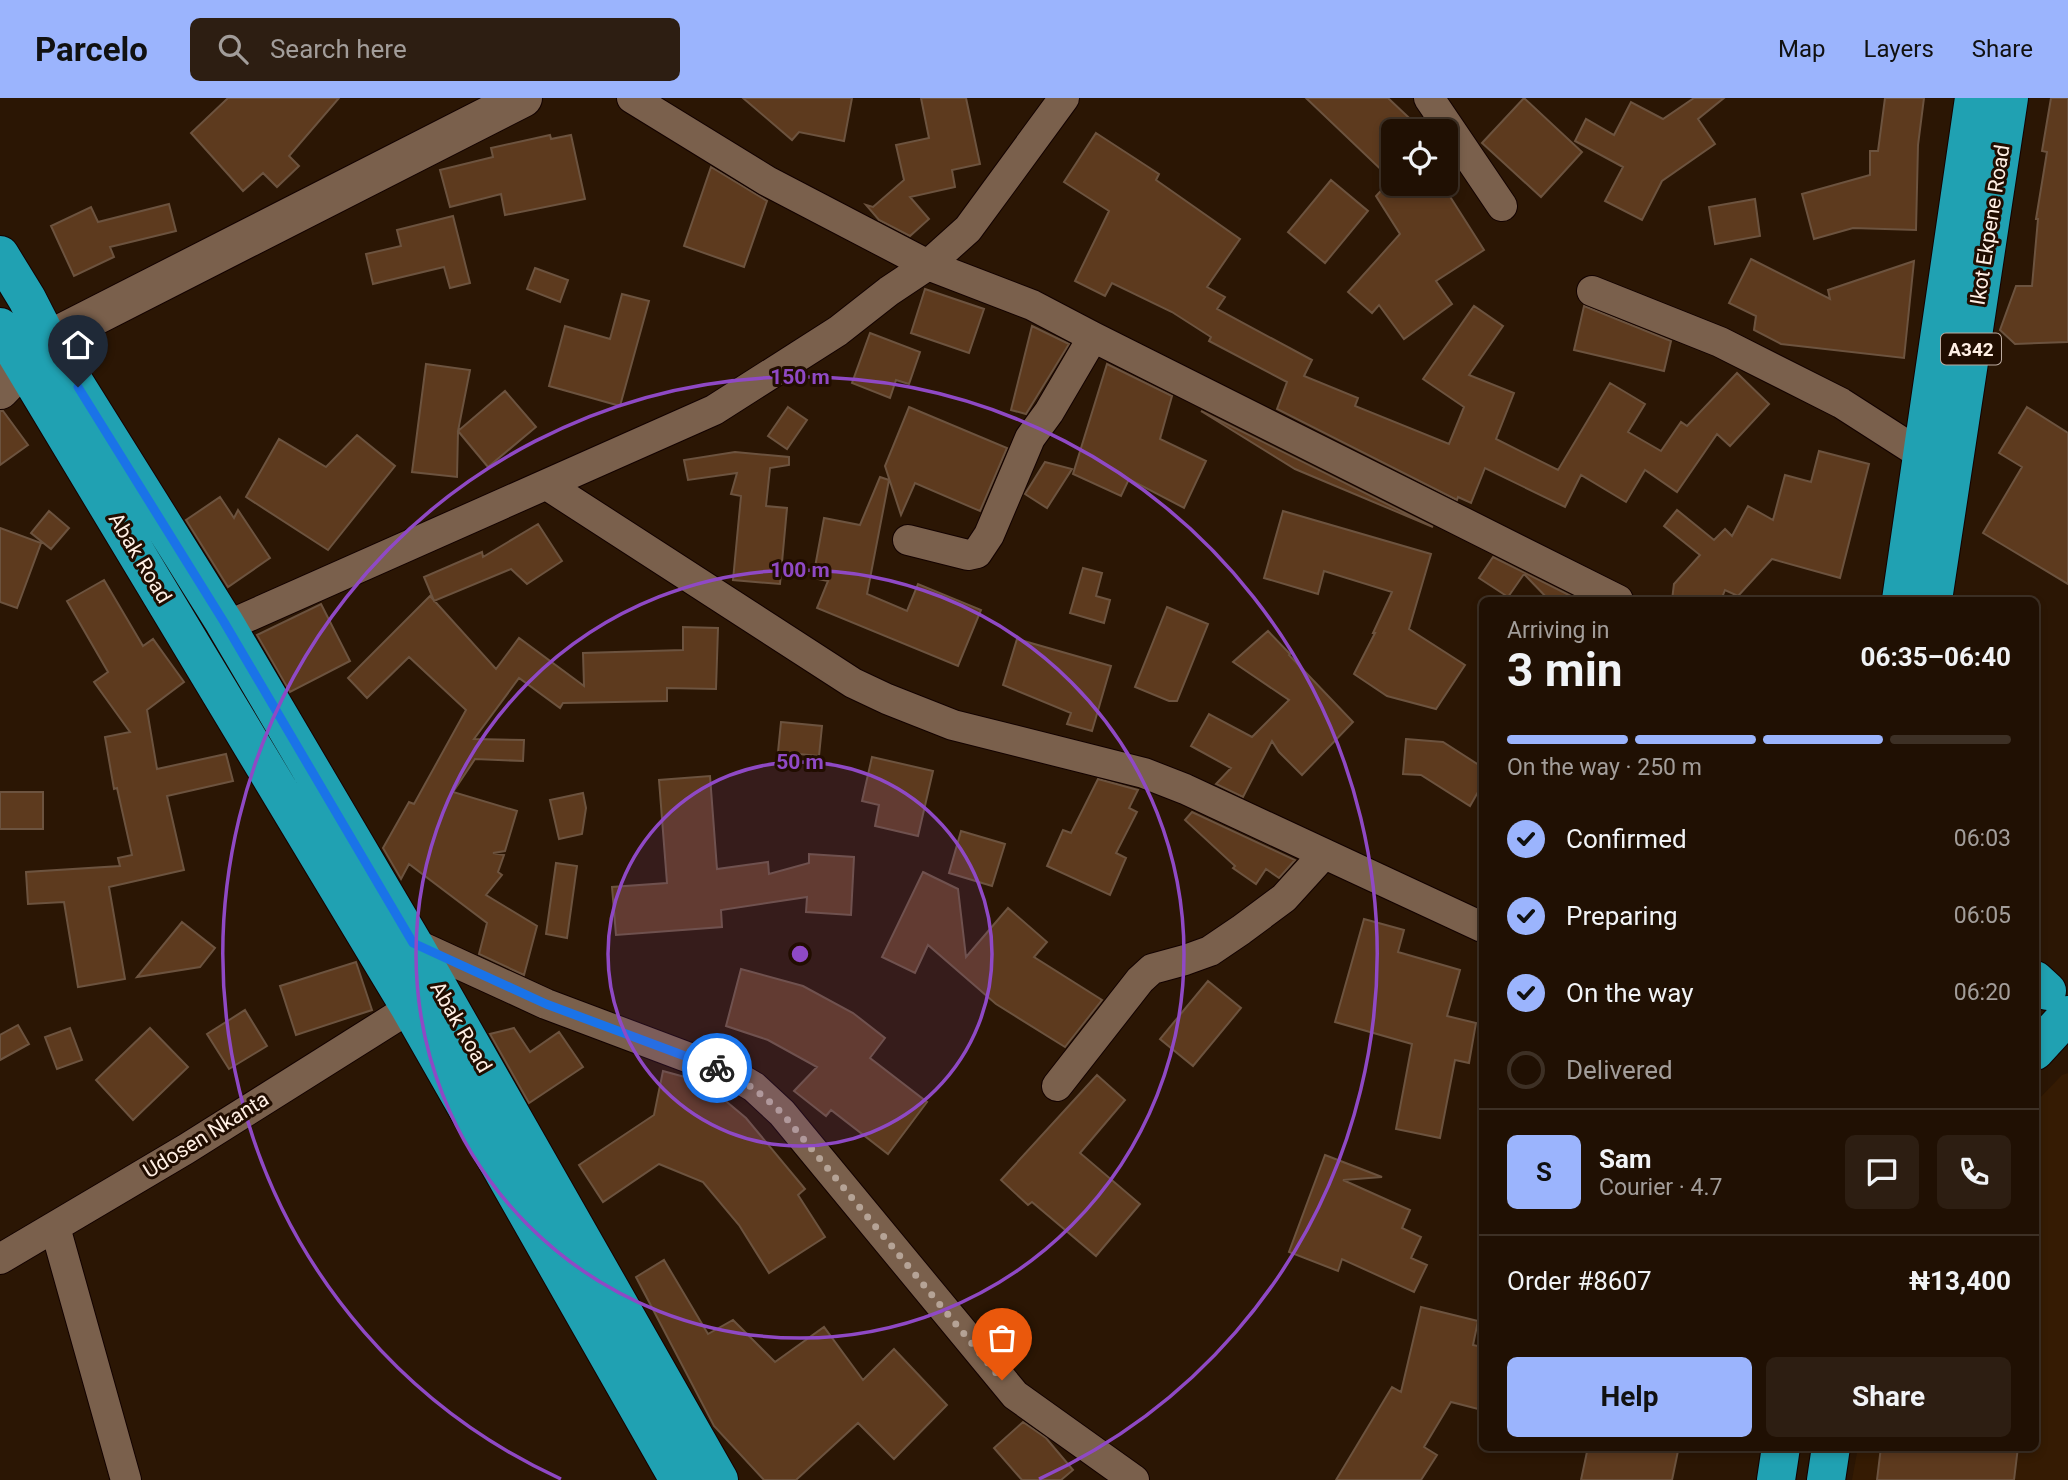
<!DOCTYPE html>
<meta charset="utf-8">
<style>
body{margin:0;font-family:Roboto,sans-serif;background:#2d1e12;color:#f1f3f6;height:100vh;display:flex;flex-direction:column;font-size:26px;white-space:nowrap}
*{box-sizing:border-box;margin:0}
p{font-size:23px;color:#a29d9a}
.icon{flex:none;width:38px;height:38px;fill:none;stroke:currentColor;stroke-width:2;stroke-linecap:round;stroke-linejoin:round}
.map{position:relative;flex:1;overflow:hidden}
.side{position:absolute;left:1479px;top:499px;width:560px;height:854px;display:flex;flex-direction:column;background:#201003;border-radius:10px;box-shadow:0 4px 10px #0003,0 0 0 2px #3d3025}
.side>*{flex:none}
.tools{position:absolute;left:1381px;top:21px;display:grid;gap:14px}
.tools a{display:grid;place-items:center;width:77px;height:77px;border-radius:10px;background:#201003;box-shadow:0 4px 10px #0003,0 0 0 2px #3d3025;font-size:35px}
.pin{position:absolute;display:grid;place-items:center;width:60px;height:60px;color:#fff;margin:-72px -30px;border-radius:50% 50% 50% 0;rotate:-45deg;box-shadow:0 0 7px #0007}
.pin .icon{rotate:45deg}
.courier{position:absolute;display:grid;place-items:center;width:70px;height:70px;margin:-35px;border:5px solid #1a73e8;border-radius:50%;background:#fff;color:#222;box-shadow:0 2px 9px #0007}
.head em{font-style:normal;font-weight:700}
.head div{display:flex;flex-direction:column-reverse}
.head{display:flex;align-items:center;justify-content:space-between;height:119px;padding:0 28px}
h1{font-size:46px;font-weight:700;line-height:52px}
.bar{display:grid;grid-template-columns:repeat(4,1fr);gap:10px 7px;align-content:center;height:84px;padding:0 28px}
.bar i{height:9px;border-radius:5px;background:#3d3025}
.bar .on{background:#9bb4fd}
.bar p{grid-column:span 4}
.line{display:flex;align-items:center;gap:18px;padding:0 28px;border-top:2px solid #3d3025}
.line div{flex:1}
.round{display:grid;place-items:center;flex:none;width:74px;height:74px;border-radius:10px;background:#2d1e12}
ol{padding:0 28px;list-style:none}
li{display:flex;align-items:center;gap:21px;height:77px}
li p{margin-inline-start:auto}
li .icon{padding:7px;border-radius:50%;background:#9bb4fd;color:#111;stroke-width:4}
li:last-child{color:#a29d9a}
li i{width:38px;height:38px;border:4px solid #3d3025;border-radius:50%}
.cta{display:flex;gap:14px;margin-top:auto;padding:14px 28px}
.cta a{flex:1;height:80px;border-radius:10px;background:#9bb4fd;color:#111;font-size:28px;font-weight:700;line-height:80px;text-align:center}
.cta a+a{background:#2d1e12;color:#f1f3f6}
header{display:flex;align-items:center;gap:42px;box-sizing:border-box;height:98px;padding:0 35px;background:#9bb4fd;color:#111}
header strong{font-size:33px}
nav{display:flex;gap:38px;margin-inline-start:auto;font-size:24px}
.search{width:490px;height:63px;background:#2d1e12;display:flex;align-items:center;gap:18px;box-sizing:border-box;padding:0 24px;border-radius:10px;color:#a29d9a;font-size:26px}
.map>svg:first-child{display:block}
.built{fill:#351b03}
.building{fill:#5d3a1e;stroke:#6c533f;stroke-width:2}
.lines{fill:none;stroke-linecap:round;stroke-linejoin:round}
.street-casing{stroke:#130200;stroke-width:32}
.secondary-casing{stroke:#130200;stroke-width:40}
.highway-casing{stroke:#130200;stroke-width:40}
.street{stroke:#7a604c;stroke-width:30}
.secondary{stroke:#7a604c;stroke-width:38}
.highway{stroke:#20a1b2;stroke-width:38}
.done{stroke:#b5a396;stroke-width:7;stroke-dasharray:0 12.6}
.route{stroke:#1a73e8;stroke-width:9}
.ring{fill:none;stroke:#8f49c5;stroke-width:3.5}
.labels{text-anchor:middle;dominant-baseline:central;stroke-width:6;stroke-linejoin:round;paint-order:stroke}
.shield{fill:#210d00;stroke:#bcaba0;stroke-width:2}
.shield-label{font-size:19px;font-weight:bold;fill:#ffefe4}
.street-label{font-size:21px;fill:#ffefe4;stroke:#210d00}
.centre{fill:#8f49c5;stroke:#210d00;stroke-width:3.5}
.ring-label{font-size:21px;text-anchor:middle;font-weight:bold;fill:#8f49c5;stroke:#210d00;stroke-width:6;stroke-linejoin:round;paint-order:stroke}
</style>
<header>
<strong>Parcelo</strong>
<div class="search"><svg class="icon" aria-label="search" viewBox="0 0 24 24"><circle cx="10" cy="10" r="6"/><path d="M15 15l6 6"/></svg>Search here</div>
<nav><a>Map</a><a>Layers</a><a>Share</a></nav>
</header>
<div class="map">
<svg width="2068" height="1382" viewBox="0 0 2068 1382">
<rect width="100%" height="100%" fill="#2b1604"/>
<path class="built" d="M 2068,975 L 2068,1382 L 1852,1382 L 1858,1349 L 2035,1349 L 2035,1005 L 2062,977 Z"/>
<path class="building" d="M 228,0 L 339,0 L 289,58 L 299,68 L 277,89 L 263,75 L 243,93 L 191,35 Z
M 743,0 L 852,0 L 844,43 L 799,34 L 792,42 Z
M 921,0 L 966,0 L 980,66 L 952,72 L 955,89 L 910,99 L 929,121 L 910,138 L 879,122 L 866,107 L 873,109 L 904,82 L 896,47 L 929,40 Z
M 1306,0 L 1388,0 L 1423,33 L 1393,33 L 1393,83 Z
M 1524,0 L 1582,54 L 1541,99 L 1482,45 Z
M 1694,0 L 1724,0 L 1698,21 L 1715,46 L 1662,83 L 1642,122 L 1605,103 L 1623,69 L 1575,43 L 1586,21 L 1614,37 L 1631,4 L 1663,21 Z
M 1885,0 L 1924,0 L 1918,47 L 1916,132 L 1853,130 L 1814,141 L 1802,96 L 1870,77 L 1870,53 L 1878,53 Z
M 2051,0 L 2068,0 L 2068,244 L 2015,246 L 2000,232 L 2016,188 L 2032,188 L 2038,121 L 2036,121 L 2047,54 L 2042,53 Z
M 1096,35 L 1159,76 L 1156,82 L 1240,141 L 1207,189 L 1225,199 L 1217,211 L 1312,262 L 1304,278 L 1358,300 L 1355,308 L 1449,346 L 1464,309 L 1423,281 L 1474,208 L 1503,228 L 1469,277 L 1514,295 L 1496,341 L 1558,372 L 1610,285 L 1645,306 L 1628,334 L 1661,353 L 1681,324 L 1687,328 L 1737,275 L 1769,306 L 1730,348 L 1717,336 L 1677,394 L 1645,372 L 1626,404 L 1581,377 L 1565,409 L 1485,370 L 1471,405 L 1458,399 L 1457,402 L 1277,311 L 1287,284 L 1209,243 L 1211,239 L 1172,214 L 1112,185 L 1105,198 L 1075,183 L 1109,113 L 1064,84 Z
M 550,37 L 551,41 L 571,37 L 585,101 L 505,117 L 501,96 L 450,109 L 440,72 L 493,59 L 491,50 Z
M 711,69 L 767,103 L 744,169 L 684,148 Z
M 1331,82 L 1368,113 L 1325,165 L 1288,134 Z
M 1387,86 L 1442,86 L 1484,152 L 1436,183 L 1452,206 L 1404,241 L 1379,207 L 1372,215 L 1348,194 L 1400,136 L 1376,98 Z
M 1755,101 L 1760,138 L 1715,146 L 1709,109 Z
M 169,106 L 176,133 L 110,149 L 114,159 L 74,178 L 51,128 L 91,109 L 98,124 Z
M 453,118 L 470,185 L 450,190 L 444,169 L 373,186 L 366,156 L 401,148 L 397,132 Z
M 1751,161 L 1830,201 L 1828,192 L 1914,163 L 1904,260 L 1781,246 L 1754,232 L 1756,218 L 1729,205 Z
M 535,170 L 568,182 L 560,204 L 527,191 Z
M 925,191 L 984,211 L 969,255 L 911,235 Z
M 622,196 L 649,203 L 620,308 L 549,288 L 565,228 L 610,241 Z
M 1584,208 L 1671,243 L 1664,273 L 1574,252 Z
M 1032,228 L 1069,246 L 1026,316 L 1011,312 Z
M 870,235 L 920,254 L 909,286 L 896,282 L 890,300 L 852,285 Z
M 426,266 L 470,272 L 458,333 L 457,379 L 412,374 Z
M 1107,266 L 1172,298 L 1160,341 L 1206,363 L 1184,410 L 1129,381 L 1121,398 L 1073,376 Z
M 505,293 L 536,329 L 488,369 L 458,333 Z
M 788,309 L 807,322 L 787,351 L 768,338 Z
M 909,309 L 1007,350 L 980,413 L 915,385 L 901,417 L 885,368 Z
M 2027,309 L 2068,335 L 2068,486 L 1983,435 L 2022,369 L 1999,355 Z
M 0,313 L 3,313 L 28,347 L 0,367 Z
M 1201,313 L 1433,429 L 1295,371 Z
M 357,337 L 395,368 L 328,452 L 246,399 L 279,341 L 326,369 Z
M 1819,353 L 1869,366 L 1840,480 L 1772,461 L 1738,498 L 1725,492 L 1721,502 L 1672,502 L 1674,486 L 1700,457 L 1664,428 L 1677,412 L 1714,442 L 1725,431 L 1732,438 L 1748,408 L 1773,422 L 1785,377 L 1811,384 Z
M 735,354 L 789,359 L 789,367 L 770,370 L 766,408 L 787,410 L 780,486 L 733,482 L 741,398 L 731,396 L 737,375 L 688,382 L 684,362 Z
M 1045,364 L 1072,371 L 1047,410 L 1025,396 Z
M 880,379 L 889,382 L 867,496 L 907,513 L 918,486 L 981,512 L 958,568 L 817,510 L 828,483 L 813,480 L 824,420 L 860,427 Z
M 220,399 L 234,420 L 238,412 L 270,460 L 228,489 L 186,422 Z
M 49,413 L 69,430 L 51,451 L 31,435 Z
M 1283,413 L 1431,456 L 1409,531 L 1465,567 L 1436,611 L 1387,598 L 1354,576 L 1375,535 L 1373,535 L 1392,494 L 1324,473 L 1318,496 L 1264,480 Z
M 538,426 L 562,463 L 527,486 L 511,471 L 434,503 L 424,479 L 482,454 L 483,459 Z
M 0,430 L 41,445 L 17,510 L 0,504 Z
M 1493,459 L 1579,502 L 1549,502 L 1524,476 L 1508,499 L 1479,480 Z
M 1083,470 L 1102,475 L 1096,498 L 1110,502 L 1104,525 L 1070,515 Z
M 104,482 L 143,548 L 153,541 L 184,584 L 147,612 L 157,671 L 226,656 L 233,683 L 167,698 L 184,772 L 109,789 L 125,881 L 78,889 L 64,804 L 28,806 L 26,774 L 120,768 L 118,760 L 132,757 L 117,690 L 114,691 L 105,639 L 130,634 L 94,584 L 108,574 L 67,503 Z
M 430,498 L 496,571 L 519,540 L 584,588 L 583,555 L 683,552 L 683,529 L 718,530 L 716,591 L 667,590 L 667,603 L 563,605 L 560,610 L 519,580 L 474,641 L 524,642 L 523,663 L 475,661 L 453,694 L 517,713 L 505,753 L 493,755 L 504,757 L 498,774 L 502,777 L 486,797 L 537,828 L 524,877 L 479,856 L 487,825 L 409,766 L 401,781 L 383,750 L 409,704 L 414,706 L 466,612 L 409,559 L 367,600 L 348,580 Z
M 321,506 L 350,563 L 290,594 L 257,537 Z
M 1167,509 L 1208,526 L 1177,603 L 1169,603 L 1135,589 Z
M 1268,533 L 1290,556 L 1289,557 L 1353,624 L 1302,677 L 1279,654 L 1272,643 L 1243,699 L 1216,686 L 1231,670 L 1191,648 L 1209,616 L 1252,639 L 1289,602 L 1233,564 Z
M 1017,541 L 1111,568 L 1092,633 L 1067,626 L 1071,615 L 1003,587 Z
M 781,624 L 822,628 L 819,658 L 778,654 Z
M 1406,641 L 1443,644 L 1482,669 L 1482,687 L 1470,708 L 1421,677 L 1403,676 Z
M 872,659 L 933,673 L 918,738 L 875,728 L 879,707 L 862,703 Z
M 710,678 L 717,771 L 768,764 L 769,776 L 809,765 L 809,756 L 854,759 L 851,817 L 806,814 L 807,799 L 721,812 L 722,829 L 616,837 L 612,789 L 667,785 L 659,682 Z
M 1098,681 L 1138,692 L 1129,710 L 1137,714 L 1116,755 L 1126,760 L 1110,797 L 1047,768 L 1063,732 L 1071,735 Z
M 0,694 L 43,694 L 43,731 L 0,731 Z
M 583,695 L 586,710 L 582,736 L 559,741 L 550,702 Z
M 1192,714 L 1295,762 L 1279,780 L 1266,771 L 1256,786 L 1233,770 L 1235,768 L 1185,722 Z
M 961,733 L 1005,746 L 992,788 L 949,775 Z
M 556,765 L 577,768 L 567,840 L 546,836 Z
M 923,774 L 958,791 L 966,859 L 1008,810 L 1047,844 L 1034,859 L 1102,902 L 1065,949 L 996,906 L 928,847 L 915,875 L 882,859 Z
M 1364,821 L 1404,832 L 1398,854 L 1460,872 L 1447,918 L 1476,925 L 1469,965 L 1455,962 L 1440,1040 L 1396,1031 L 1412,946 L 1335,924 Z
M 182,824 L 215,850 L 200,869 L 137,879 Z
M 356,864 L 372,912 L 296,937 L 280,888 Z
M 741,871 L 803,888 L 853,915 L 885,940 L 870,960 L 927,1004 L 888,1056 L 831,1012 L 826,1018 L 794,993 L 817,969 L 768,942 L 726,928 Z
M 1208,883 L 1241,910 L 1193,968 L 1160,941 Z
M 245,912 L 267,948 L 229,971 L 207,936 Z
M 18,927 L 29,946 L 0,962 L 0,937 Z
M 70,930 L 82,962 L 57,971 L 45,939 Z
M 150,930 L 188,969 L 133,1022 L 96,982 Z
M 514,930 L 530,954 L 559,934 L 583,969 L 529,1005 L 490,936 Z
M 663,973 L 703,984 L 746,1020 L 805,1091 L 798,1097 L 825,1139 L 769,1175 L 739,1127 L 703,1084 L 659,1066 L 603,1104 L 579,1067 L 654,1017 Z
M 1097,977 L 1125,1002 L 1080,1055 L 1140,1106 L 1096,1158 L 1032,1104 L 1028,1107 L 1001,1082 Z
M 1325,1057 L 1382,1079 L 1343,1082 L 1410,1112 L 1402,1130 L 1421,1139 L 1411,1160 L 1427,1167 L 1414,1194 L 1342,1161 L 1338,1173 L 1289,1154 Z
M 664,1162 L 708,1236 L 733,1222 L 775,1264 L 824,1229 L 863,1282 L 894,1251 L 947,1307 L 894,1361 L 858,1325 L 796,1382 L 764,1382 L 714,1328 L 636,1179 Z
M 1421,1209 L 1478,1223 L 1473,1247 L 1482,1249 L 1482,1312 L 1451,1304 L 1424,1349 L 1437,1357 L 1421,1382 L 1336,1382 L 1392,1289 L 1401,1294 Z
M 1023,1324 L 1046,1340 L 1073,1372 L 1061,1382 L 1022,1382 L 994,1350 Z
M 1588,1349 L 1661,1349 L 1678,1353 L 1672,1382 L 1581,1382 Z
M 1881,1349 L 2018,1349 L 2014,1382 L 1877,1382 Z"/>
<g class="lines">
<defs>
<path id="street" d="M 632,0 L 767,83 L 928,167 L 1032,207 L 1093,239 L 1618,502
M 1429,0 L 1502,108
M 1592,193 L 1720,244 L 1841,305 L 1922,357
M 547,387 L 853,585 L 887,601 L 953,627 L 1144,675 L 1185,691 L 1482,829
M 908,442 L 968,457 L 977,455 L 989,437 L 1030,340 L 1049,314 L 1093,239
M 227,528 L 714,312 L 838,233 L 889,193 L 928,167 L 968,131 L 1064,0
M 413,845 L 546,906 L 732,976 L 754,989 L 782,1015 L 1015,1297 L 1134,1382
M 1057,988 L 1140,882 L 1152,871 L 1185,862 L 1210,853 L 1241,832 L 1284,800 L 1324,756
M 55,1129 L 126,1382
M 0,1161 L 186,1051 L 410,910"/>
<path id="secondary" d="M 0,292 L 48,242 L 523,0"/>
<path id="highway" d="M 0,157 L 27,201 L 48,242 L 224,524 L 413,845 L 719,1382
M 0,229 L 410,910 L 679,1382
M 1901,502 L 1974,0
M 1933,502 L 2009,0
M 2035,882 L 2047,893
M 2035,953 L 2068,917
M 1776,1382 L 1781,1349
M 1826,1382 L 1831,1349"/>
</defs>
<use href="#street" class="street-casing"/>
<use href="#secondary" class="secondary-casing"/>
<use href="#highway" class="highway-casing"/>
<use href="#street" class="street"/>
<use href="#secondary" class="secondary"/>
<use href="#highway" class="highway"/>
</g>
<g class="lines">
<path class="done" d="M 717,970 C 744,981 760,995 782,1015 L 1002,1282"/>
<path class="route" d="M 78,289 L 224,524 L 413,845 L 546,906 L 717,970"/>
</g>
<circle cx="800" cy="856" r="192" fill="#8f49c5" fill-opacity=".12"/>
<g class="ring">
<circle cx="800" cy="856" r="192"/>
<circle cx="800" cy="856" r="384"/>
<path d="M561 1381A577 577 0 1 1 1039 1381"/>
</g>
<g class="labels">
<rect class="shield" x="1941" y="235.5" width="60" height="31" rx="5"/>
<g class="shield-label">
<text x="1971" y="251">A342</text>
</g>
<g class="street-label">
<text transform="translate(1990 127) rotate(-81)">Ikot Ekpene Road</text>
<text transform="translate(140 460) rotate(59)">Abak Road</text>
<text transform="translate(461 929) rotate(60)">Abak Road</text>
<text transform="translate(206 1037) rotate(-32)">Udosen Nkanta</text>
</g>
</g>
<circle cx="800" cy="856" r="10" class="centre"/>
<g class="ring-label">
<text x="800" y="286">150 m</text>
<text x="800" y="479">100 m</text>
<text x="800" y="671">50 m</text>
</g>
</svg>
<div class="tools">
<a><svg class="icon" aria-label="locate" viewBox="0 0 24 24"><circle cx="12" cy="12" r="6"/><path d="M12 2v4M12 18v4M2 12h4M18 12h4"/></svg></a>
</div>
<div class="pin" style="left:1002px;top:1282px;background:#ea580c"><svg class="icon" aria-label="bag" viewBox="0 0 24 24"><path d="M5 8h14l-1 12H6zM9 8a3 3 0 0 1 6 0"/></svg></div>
<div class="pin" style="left:78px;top:289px;background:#1f2937"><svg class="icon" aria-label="home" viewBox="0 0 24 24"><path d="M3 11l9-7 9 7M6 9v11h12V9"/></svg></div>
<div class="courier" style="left:717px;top:970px"><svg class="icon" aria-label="bike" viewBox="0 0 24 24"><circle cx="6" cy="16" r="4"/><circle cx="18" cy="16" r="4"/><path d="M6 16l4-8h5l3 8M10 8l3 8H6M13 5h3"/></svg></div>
<section class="side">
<div class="head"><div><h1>3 min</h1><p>Arriving in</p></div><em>06:35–06:40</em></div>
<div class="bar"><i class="on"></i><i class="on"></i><i class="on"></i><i></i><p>On the way · 250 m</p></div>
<ol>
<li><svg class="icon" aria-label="check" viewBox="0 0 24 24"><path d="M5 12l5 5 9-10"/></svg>Confirmed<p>06:03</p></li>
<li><svg class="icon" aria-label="check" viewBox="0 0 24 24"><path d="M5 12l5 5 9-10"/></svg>Preparing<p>06:05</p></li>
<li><svg class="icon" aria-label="check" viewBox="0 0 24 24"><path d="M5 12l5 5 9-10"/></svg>On the way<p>06:20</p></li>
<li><i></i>Delivered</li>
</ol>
<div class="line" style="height:126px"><b class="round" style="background:#9bb4fd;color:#111">S</b><div><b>Sam</b><p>Courier · 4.7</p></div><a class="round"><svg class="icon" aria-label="chat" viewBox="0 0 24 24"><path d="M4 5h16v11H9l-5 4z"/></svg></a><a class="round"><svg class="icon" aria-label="phone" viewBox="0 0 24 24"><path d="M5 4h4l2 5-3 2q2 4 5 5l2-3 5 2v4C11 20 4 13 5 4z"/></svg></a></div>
<div class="line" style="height:91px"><div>Order #8607</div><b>₦13,400</b></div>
<div class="cta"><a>Help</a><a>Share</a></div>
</section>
</div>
